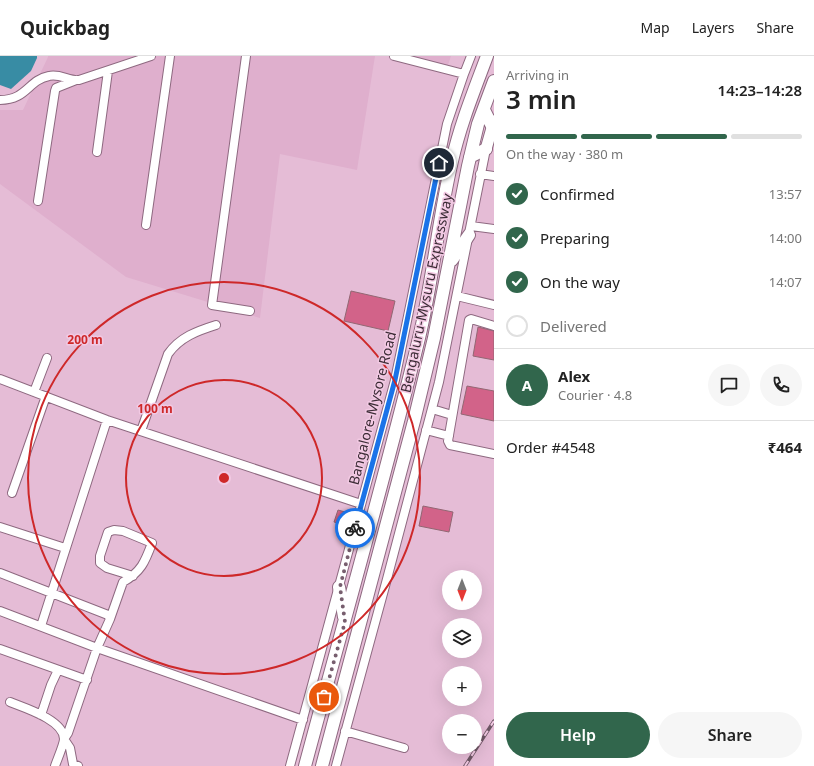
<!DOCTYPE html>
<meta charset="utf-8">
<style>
body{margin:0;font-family:"Noto Sans",sans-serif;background:#f6f6f6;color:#222;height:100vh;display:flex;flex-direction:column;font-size:15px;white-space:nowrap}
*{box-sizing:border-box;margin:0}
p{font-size:13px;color:#767676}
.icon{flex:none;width:22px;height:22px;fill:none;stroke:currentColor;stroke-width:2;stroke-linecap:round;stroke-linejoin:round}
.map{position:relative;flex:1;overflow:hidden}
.details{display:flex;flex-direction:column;background:#fff;width:320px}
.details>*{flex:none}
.needle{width:26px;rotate:180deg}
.fabs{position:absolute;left:442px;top:514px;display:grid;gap:8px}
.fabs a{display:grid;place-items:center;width:40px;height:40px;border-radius:50%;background:#fff;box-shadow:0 4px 16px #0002;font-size:20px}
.pin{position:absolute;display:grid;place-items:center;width:34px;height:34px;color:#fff;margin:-17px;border:2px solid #fff;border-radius:50%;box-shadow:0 1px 4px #0007}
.courier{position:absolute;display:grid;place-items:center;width:40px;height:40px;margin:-20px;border:3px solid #1a73e8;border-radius:50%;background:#fff;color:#222;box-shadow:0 1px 5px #0007}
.headline em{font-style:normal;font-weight:600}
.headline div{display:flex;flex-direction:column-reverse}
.headline{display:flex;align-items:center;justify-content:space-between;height:68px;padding:0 12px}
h1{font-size:26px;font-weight:600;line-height:30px}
.bar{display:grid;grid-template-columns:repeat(4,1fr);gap:6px 4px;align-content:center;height:48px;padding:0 12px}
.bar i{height:5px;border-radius:3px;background:#e0e0e0}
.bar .selected{background:#31664c}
.bar p{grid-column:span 4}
.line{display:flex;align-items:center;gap:10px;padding:0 12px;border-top:1px solid #e0e0e0}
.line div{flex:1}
.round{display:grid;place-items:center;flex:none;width:42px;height:42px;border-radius:21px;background:#f6f6f6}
ol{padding:0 12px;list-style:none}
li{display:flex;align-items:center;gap:12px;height:44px}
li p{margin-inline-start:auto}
li .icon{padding:4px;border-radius:50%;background:#31664c;color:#fff;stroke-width:4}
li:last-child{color:#767676}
li i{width:22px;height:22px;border:2px solid #e0e0e0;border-radius:50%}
.primary-button{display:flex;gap:8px;margin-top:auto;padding:8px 12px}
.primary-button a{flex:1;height:46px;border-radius:24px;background:#31664c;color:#fff;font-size:16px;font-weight:600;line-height:46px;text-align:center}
.primary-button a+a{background:#f6f6f6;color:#222}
header{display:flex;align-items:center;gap:24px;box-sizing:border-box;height:56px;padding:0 20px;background:#fff;border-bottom:1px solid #e0e0e0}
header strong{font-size:19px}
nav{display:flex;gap:22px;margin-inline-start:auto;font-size:14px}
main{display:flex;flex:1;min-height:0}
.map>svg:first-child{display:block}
.built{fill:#dfafcd}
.water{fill:#388ca4}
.building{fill:#d26389;stroke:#926773}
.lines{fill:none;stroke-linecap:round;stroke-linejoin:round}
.minor-casing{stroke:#8e6980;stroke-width:10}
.major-casing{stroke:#8e6980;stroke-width:13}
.highway-casing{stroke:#8e6980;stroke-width:14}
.minor{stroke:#fff;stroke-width:8}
.major{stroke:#fff;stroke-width:11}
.highway{stroke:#fff;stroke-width:12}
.rail-casing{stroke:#6d5664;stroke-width:3.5}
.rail{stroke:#f2c9e3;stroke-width:2;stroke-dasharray:6;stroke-linecap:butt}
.done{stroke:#775e6e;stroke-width:4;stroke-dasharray:0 7.2}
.route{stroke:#1a73e8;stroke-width:5}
.ring{fill:none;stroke:#ce2829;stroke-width:2}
.labels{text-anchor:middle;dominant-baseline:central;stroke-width:3;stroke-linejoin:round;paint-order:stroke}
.street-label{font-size:14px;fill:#3c2c36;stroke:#f2c9e3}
.centre{fill:#ce2829;stroke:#f2c9e3;stroke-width:2}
.ring-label{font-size:12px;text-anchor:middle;font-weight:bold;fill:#ce2829;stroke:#f2c9e3;stroke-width:3;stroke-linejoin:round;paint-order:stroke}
</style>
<header>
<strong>Quickbag</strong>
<nav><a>Map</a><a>Layers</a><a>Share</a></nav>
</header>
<main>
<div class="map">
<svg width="494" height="710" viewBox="0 0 494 710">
<rect width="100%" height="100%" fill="#e5bcd6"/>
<path class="built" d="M 48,0 L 375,0 L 357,114 L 280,98 L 260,262 L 126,221 L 0,128 L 0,54 L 23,54 L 48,1 Z
M 400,0 L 451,0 L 447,12 Z"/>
<path class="water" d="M 0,0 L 37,0 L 37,2 L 31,15 L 11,33 L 0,29 Z"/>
<path class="building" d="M 351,235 L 395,245 L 388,275 L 344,265 Z
M 478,271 L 494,275 L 494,304 L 473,300 Z
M 467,330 L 494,335 L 494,365 L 461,358 Z
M 423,450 L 453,456 L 449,476 L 419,470 Z
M 338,454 L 345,456 L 342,468 L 334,466 Z"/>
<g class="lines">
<defs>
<path id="minor" d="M 246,0 L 212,249 L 250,255
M 394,0 L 464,18
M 0,44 C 27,44 28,24 49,20 C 59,17 69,25 79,24 L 151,0
M 97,96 L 108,15
M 480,118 L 494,120
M 38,145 L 55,35 L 56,32 L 76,24
M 146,169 L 170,0
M 471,170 L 494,173
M 457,240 L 494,249
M 494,270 L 471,263 L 469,264 L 448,385 L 450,389 L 494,398
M 0,323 L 107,364 L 361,448
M 34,336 L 47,302
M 432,353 L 452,359
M 426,374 L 449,380
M 141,375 L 168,298 C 180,281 197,275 216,269
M 12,437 L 46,340
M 0,471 L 65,492
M 0,517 L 108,559 L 110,563 L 97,592 L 68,677 L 64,683 L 70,692 L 73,708 L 78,710
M 0,555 L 97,592 L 303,664
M 110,563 L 123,526 C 141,516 145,506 152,487 L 123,475 L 114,474 L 108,476 L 100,500 L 100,507 L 107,512 L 133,520
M 41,570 L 107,364
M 0,593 L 87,624
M 10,646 C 25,652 64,664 64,683 C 64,688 57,704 55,710
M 41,659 L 51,629 L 58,614
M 345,675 L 404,692
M 290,710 L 395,324 L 447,68 L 464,18 L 471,0
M 336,710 L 387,523 L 439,326 L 486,93"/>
<path id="major" d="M 486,93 L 494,65"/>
<path id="highway" d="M 484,54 L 492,70
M 470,101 L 486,93
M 452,204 L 469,179
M 339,531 L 344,561
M 305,710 C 343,568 384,426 419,282 C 433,224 438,164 452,105 C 460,69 474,35 487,0
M 322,710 L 414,365 L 434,282 L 468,110 L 478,68 L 494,25"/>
</defs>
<use href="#minor" class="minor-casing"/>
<use href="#major" class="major-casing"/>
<use href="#highway" class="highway-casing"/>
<use href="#minor" class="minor"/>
<use href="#major" class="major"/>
<use href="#highway" class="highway"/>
<defs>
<path id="rail" d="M 465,710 L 494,665"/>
</defs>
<use href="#rail" class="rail-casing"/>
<use href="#rail" class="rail"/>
</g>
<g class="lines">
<path class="done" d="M 324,641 L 345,566 L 340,531 L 355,472"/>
<path class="route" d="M 355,472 L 395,324 L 439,107"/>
</g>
<g class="ring">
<circle cx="224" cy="422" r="98"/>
<circle cx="224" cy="422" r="196"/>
</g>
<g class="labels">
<g class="street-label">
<text transform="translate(426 237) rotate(-78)">Bengaluru-Mysuru Expressway</text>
<text transform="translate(372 352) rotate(-76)">Bangalore-Mysore Road</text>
</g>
</g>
<circle cx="224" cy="422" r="6" class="centre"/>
<g class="ring-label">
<text x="85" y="288">200 m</text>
<text x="155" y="357">100 m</text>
</g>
</svg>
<div class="fabs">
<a><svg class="needle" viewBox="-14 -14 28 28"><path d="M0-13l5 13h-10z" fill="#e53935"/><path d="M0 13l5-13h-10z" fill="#767676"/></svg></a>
<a><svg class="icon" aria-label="layers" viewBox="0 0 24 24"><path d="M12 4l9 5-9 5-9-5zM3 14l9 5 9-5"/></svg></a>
<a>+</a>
<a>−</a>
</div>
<div class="pin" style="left:324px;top:641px;background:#ea580c"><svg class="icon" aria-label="bag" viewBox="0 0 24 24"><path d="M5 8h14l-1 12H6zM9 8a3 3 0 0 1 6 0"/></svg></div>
<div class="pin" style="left:439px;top:107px;background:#1f2937"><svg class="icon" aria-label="home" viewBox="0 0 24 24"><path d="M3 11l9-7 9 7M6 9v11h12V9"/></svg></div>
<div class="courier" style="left:355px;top:472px"><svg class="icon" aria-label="bike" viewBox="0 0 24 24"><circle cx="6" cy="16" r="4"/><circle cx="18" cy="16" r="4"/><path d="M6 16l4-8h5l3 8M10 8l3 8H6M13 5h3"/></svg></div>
</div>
<section class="details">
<div class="headline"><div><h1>3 min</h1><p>Arriving in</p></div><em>14:23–14:28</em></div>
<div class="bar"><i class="selected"></i><i class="selected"></i><i class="selected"></i><i></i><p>On the way · 380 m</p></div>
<ol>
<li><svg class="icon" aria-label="check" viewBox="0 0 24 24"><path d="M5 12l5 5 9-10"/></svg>Confirmed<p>13:57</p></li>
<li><svg class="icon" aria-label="check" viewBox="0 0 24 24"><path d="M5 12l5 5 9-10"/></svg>Preparing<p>14:00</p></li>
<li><svg class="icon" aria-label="check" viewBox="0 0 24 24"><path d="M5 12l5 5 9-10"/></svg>On the way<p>14:07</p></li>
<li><i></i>Delivered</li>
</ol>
<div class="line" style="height:72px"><b class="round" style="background:#31664c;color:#fff">A</b><div><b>Alex</b><p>Courier · 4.8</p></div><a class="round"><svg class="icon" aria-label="chat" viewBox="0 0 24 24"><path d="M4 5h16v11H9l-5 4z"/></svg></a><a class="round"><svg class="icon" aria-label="phone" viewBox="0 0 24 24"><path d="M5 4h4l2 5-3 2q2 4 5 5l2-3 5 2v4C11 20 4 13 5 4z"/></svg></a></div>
<div class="line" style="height:52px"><div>Order #4548</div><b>₹464</b></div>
<div class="primary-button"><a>Help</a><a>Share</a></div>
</section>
</main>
